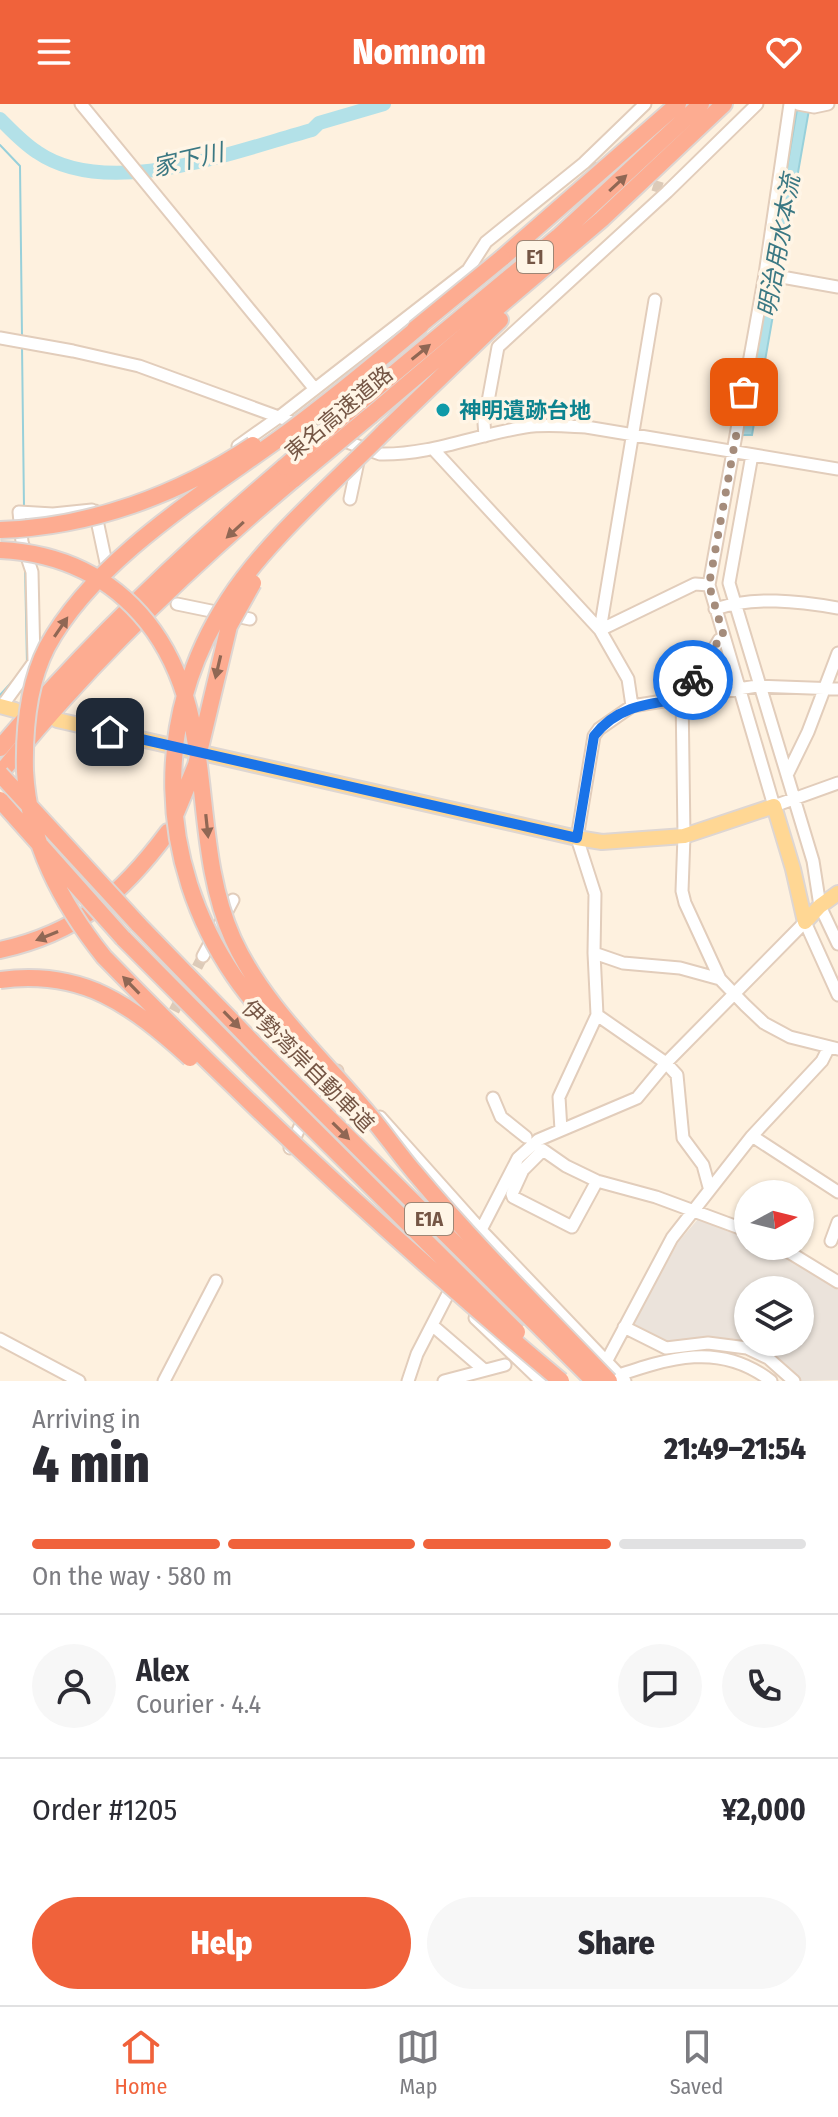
<!DOCTYPE html>
<meta charset="utf-8">
<style>
body{margin:0;font-family:"Fira Sans Condensed","Noto Sans JP",sans-serif;background:#f7f7f7;color:#2b2b33;height:100vh;display:flex;flex-direction:column;font-size:30px;white-space:nowrap}
*{box-sizing:border-box;margin:0}
p{font-size:26px;color:#7c7c81}
.icon{flex:none;width:44px;height:44px;fill:none;stroke:currentColor;stroke-width:2;stroke-linecap:round;stroke-linejoin:round}
.map{position:relative;height:1277px;overflow:hidden}
.side{display:flex;flex-direction:column;background:#fff;flex:1}
.side>*{flex:none}
.needle{width:52px;rotate:83deg}
.buttons{position:absolute;left:734px;top:1076px;display:grid;gap:16px}
.buttons a{display:grid;place-items:center;width:80px;height:80px;border-radius:50%;background:#fff;box-shadow:0 2px 6px #0004;font-size:40px}
.pin{position:absolute;display:grid;place-items:center;width:68px;height:68px;color:#fff;margin:-34px;border-radius:16px;box-shadow:0 4px 12px #0006}
.courier{position:absolute;display:grid;place-items:center;width:80px;height:80px;margin:-40px;border:6px solid #1a73e8;border-radius:50%;background:#fff;color:#222;box-shadow:0 2px 10px #0007}
.summary em{font-style:normal;font-weight:800}
.summary div{display:flex;flex-direction:column-reverse}
.summary{display:flex;align-items:center;justify-content:space-between;height:136px;padding:0 32px}
h1{font-size:52px;font-weight:800;line-height:60px}
.bar{display:grid;grid-template-columns:repeat(4,1fr);gap:12px 8px;align-content:center;height:96px;padding:0 32px}
.bar i{height:10px;border-radius:6px;background:#e1e1e2}
.bar .on{background:#f0623b}
.bar p{grid-column:span 4}
.line{display:flex;align-items:center;gap:20px;padding:0 32px;border-top:2px solid #e1e1e2}
.line div{flex:1}
.round{display:grid;place-items:center;flex:none;width:84px;height:84px;border-radius:42px;background:#f7f7f7}
.action{display:flex;gap:16px;margin-top:auto;padding:16px 32px}
.action a{flex:1;height:92px;border-radius:48px;background:#f0623b;color:#fff;font-size:32px;font-weight:800;line-height:92px;text-align:center}
.action a+a{background:#f7f7f7;color:#2b2b33}
header{display:flex;justify-content:space-between;align-items:center;height:104px;padding:0 32px;background:#f0623b;color:#fff;font-size:36px;font-weight:800}
.dock{display:flex;justify-content:space-around;align-items:center;height:112px;border-top:2px solid #e1e1e2;background:#fff;font-size:22px;color:#7c7c81}
.dock a{display:grid;justify-items:center;gap:4px}
.dock .on{color:#f0623b}
.map>svg:first-child{display:block}
.industrial{fill:#ebe3db;fill-rule:evenodd}
.water{fill:#b3e1e8;stroke:#98d0da;stroke-width:2}
.lines{fill:none;stroke-linecap:round;stroke-linejoin:round}
.stream{stroke:#98d0da;stroke-width:2}
.river{stroke:#b3e1e8;stroke-width:14}
.minor-tunnel{stroke:#dccab8;stroke-width:11;stroke-dasharray:11 5.5;stroke-linecap:butt}
.minor-casing{stroke:#e2cdbb;stroke-width:15}
.major-casing{stroke:#ded6d2;stroke-width:18}
.highway-casing{stroke:#ded6d2;stroke-width:20}
.minor{stroke:#fff;stroke-width:11}
.major{stroke:#ffd794;stroke-width:14}
.highway{stroke:#fdac91;stroke-width:16}
.highway-bridge-casing{stroke:#ded6d2;stroke-width:20;stroke-linecap:butt}
.highway-bridge{stroke:#fdac91;stroke-width:16}
.oneway{fill:#906754}
.done{stroke:#a58c7b;stroke-width:8;stroke-dasharray:0 14.4}
.route{stroke:#1a73e8;stroke-width:10}
.culture-dot{fill:#0f9aa8;stroke:#fff5e6;stroke-width:3}
.labels{text-anchor:middle;dominant-baseline:central;stroke-width:7;stroke-linejoin:round;paint-order:stroke}
.shield{fill:#fff5e6;stroke:#9e8675;stroke-width:2}
.shield-label{font-size:20px;font-weight:bold;fill:#755645}
.culture-label{font-size:22px;font-weight:bold;fill:#0d838f;stroke:#fff5e6;text-anchor:start}
.street-label{font-size:22px;fill:#755645;stroke:#fff5e6}
.water-label{font-size:24px;font-style:italic;fill:#3b7883;stroke:#fff5e6}
</style>
<header><svg class="icon" aria-label="menu" viewBox="0 0 24 24"><path d="M4 6h16M4 12h16M4 18h16"/></svg>Nomnom<svg class="icon" aria-label="heart" viewBox="0 0 24 24"><path d="M12 20l-8-8c-3-5 5-10 8-4 3-6 11-1 8 4z"/></svg></header>
<div class="map">
<svg width="838" height="1277" viewBox="0 0 838 1277">
<rect width="100%" height="100%" fill="#fef1df"/>
<path class="industrial" d="M 699,1114 L 748,1134 L 748,1142 L 767,1142 L 838,1186 L 838,1276 L 802,1277 L 772,1248 L 749,1238 L 710,1233 L 665,1238 L 632,1221 L 679,1137 ZM 748,1186 L 800,1186 L 800,1238 L 748,1238 Z"/>
<path class="water" d="M 798,0 L 810,0 L 752,331 L 741,331 Z"/>
<g class="lines">
<path class="stream" d="M 0,41 L 20,62 L 22,232
M 22,242 L 24,404
M 25,462 L 27,560
M 0,591 L 18,571"/>
<path class="river" d="M 0,15 C 11,26 23,39 37,48 C 108,97 235,47 312,26 L 319,19 L 384,0"/>
<path class="minor-tunnel" d="M 590,62 L 662,84
M 174,907 L 203,852"/>
<defs>
<path id="minor" d="M 81,0 L 314,284
M 790,0 L 765,170 L 709,481 L 774,702 L 838,679
M 798,0 L 814,3 L 828,0
M 765,170 L 838,183
M 0,234 L 73,247 L 139,262 L 380,350 C 431,351 475,331 525,323 C 545,320 565,322 586,323 L 838,365
M 485,332 L 484,319 L 498,243 L 667,88 L 757,0
M 238,342 L 279,313 L 468,166 L 486,138 L 584,59 L 645,0
M 434,346 L 600,526 L 628,575 L 632,602
M 752,351 L 729,479 L 813,757 L 820,802 L 838,840
M 350,395 L 359,353
M 95,407 L 108,468
M 177,500 L 250,515
M 715,505 C 754,492 798,497 838,504
M 600,526 L 655,196
M 600,526 L 695,480 L 709,481
M 724,533 L 719,536 L 704,561 L 682,590 L 684,732 L 682,787 L 685,799 L 720,875 L 745,901 L 764,919 L 790,933 L 838,945
M 2,602 L 34,558 L 32,468 L 22,438 L 19,408 L 53,410 L 92,406
M 787,671 L 808,628 L 838,549
M 594,849 L 623,859 L 680,864 L 720,875
M 203,852 L 233,796
M 597,911 L 666,959 L 677,971 L 683,1034 L 703,1061 L 709,1083
M 493,994 L 501,1013 L 526,1033
M 380,1013 L 481,1126 L 625,1277
M 561,1026 L 559,993 L 597,911 L 594,849 L 595,790 L 577,734 L 594,632 L 599,625 L 632,602 L 757,582 L 838,585
M 752,1032 L 838,1088
M 290,1044 L 317,986 L 337,967
M 597,1077 L 572,1123 L 513,1093 L 512,1090 L 523,1066 L 543,1046 L 566,1062 L 597,1077 L 656,1093 L 748,1127
M 831,1137 L 838,1118
M 779,1142 L 838,1178
M 475,1214 L 541,1277
M 432,1221 L 483,1265
M 624,1223 L 666,1244 L 708,1239 L 747,1244 L 768,1254 L 794,1277
M 0,1235 L 79,1277
M 606,1258 L 672,1134 L 752,1032 L 822,957 L 829,943
M 613,1273 C 669,1254 720,1237 771,1277
M 164,1277 L 216,1177
M 408,1277 L 417,1250 L 518,1054 L 538,1036 L 637,994 L 666,959 L 805,818 L 838,891
M 444,1277 L 505,1261"/>
<path id="major" d="M 0,602 L 15,606
M 57,616 L 577,734 L 602,738 L 684,732 L 774,702 L 793,765 L 805,818 L 820,802 L 838,789"/>
<path id="highway" d="M 502,154 L 678,0
M 361,297 L 558,133 L 701,0
M 371,311 L 602,115 L 724,0
M 384,328 L 500,216
M 0,644 C 86,541 182,450 284,363
M 0,670 C 87,561 187,465 294,375
M 138,820 L 266,952
M 123,834 L 253,965
M 0,846 C 78,829 122,790 168,728"/>
</defs>
<use href="#minor" class="minor-casing"/>
<use href="#major" class="major-casing"/>
<use href="#highway" class="highway-casing"/>
<use href="#minor" class="minor"/>
<use href="#major" class="major"/>
<use href="#highway" class="highway"/>
<defs>
<path id="highway-bridge" d="M 421,221 C 375,260 329,298 280,334 C 201,391 94,456 47,543 C 28,580 24,627 25,667 C 29,739 61,799 104,853 C 249,1002 402,1144 561,1277
M 415,225 L 502,154
M 284,363 L 361,297
M 294,375 L 371,311
M 0,426 C 90,423 178,391 253,341
M 0,446 C 60,449 109,471 147,518 C 221,611 187,733 233,835 C 263,901 320,952 366,1007 C 383,1027 398,1049 415,1069 C 475,1141 544,1209 609,1277
M 0,670 L 138,820
M 0,696 L 123,834
M 176,709 L 196,661 L 229,522 L 253,479
M 0,876 C 84,865 131,901 190,954
M 266,952 L 594,1277
M 310,959 C 283,931 256,904 234,872 C 156,757 152,613 228,496 C 267,436 333,380 384,328
M 253,965 L 517,1228"/>
</defs>
<use href="#highway-bridge" class="highway-bridge-casing"/>
<use href="#highway-bridge" class="highway-bridge"/>
</g>
<defs><path id="oneway-solid" d="M-6-.8H1V-3.2L6.5 0L1 3.2V.8H-6Z" transform="scale(2)"/></defs>
<g class="oneway">
<use href="#oneway-solid" transform="translate(618 79) rotate(-43)"/>
<use href="#oneway-solid" transform="translate(421 248) rotate(-39)"/>
<use href="#oneway-solid" transform="translate(235 426) rotate(137)"/>
<use href="#oneway-solid" transform="translate(61 523) rotate(-56)"/>
<use href="#oneway-solid" transform="translate(218 563) rotate(103)"/>
<use href="#oneway-solid" transform="translate(207 722) rotate(84)"/>
<use href="#oneway-solid" transform="translate(47 832) rotate(158)"/>
<use href="#oneway-solid" transform="translate(131 881) rotate(-134)"/>
<use href="#oneway-solid" transform="translate(232 916) rotate(46)"/>
<use href="#oneway-solid" transform="translate(341 1027) rotate(45)"/>
</g>
<g class="lines">
<path class="done" d="M 693,576 L 719,536 L 724,533 L 709,481 L 744,288"/>
<path class="route" d="M 110,628 L 577,734 L 594,632 C 617,602 647,600 682,595 L 682,590 L 693,576"/>
</g>
<circle class="culture-dot" cx="443" cy="306" r="8"/>
<g class="labels">
<g class="shield">
<rect x="517" y="137" width="36" height="32" rx="6"/>
<rect x="405" y="1099" width="48" height="32" rx="6"/>
</g>
<g class="shield-label">
<text x="535" y="153">E1</text>
<text x="429" y="1115">E1A</text>
</g>
<g class="culture-label">
<text x="459" y="306">神明遺跡台地</text>
</g>
<g class="street-label">
<text transform="translate(339 309) rotate(-40)">東名高速道路</text>
<text transform="translate(308 962) rotate(45)">伊勢湾岸自動車道</text>
</g>
<g class="water-label">
<text transform="translate(188 56) rotate(-13)">家下川</text>
<text transform="translate(779 142) rotate(-80)">明治用水本流</text>
</g>
</g>
</svg>
<div class="buttons">
<a><svg class="needle" viewBox="-14 -14 28 28"><path d="M0-13l5 13h-10z" fill="#e53935"/><path d="M0 13l5-13h-10z" fill="#7c7c81"/></svg></a>
<a><svg class="icon" aria-label="layers" viewBox="0 0 24 24"><path d="M12 4l9 5-9 5-9-5zM3 14l9 5 9-5"/></svg></a>
</div>
<div class="pin" style="left:744px;top:288px;background:#ea580c"><svg class="icon" aria-label="bag" viewBox="0 0 24 24"><path d="M5 8h14l-1 12H6zM9 8a3 3 0 0 1 6 0"/></svg></div>
<div class="pin" style="left:110px;top:628px;background:#1f2937"><svg class="icon" aria-label="home" viewBox="0 0 24 24"><path d="M3 11l9-7 9 7M6 9v11h12V9"/></svg></div>
<div class="courier" style="left:693px;top:576px"><svg class="icon" aria-label="bike" viewBox="0 0 24 24"><circle cx="6" cy="16" r="4"/><circle cx="18" cy="16" r="4"/><path d="M6 16l4-8h5l3 8M10 8l3 8H6M13 5h3"/></svg></div>
</div>
<section class="side">
<div class="summary"><div><h1>4 min</h1><p>Arriving in</p></div><em>21:49–21:54</em></div>
<div class="bar"><i class="on"></i><i class="on"></i><i class="on"></i><i></i><p>On the way · 580 m</p></div>
<div class="line" style="height:144px"><a class="round"><svg class="icon" aria-label="person" viewBox="0 0 24 24"><circle cx="12" cy="8" r="4"/><path d="M4 21q1-7 8-7t8 7"/></svg></a><div><b>Alex</b><p>Courier · 4.4</p></div><a class="round"><svg class="icon" aria-label="chat" viewBox="0 0 24 24"><path d="M4 5h16v11H9l-5 4z"/></svg></a><a class="round"><svg class="icon" aria-label="phone" viewBox="0 0 24 24"><path d="M5 4h4l2 5-3 2q2 4 5 5l2-3 5 2v4C11 20 4 13 5 4z"/></svg></a></div>
<div class="line" style="height:104px"><div>Order #1205</div><b>¥2,000</b></div>
<div class="action"><a>Help</a><a>Share</a></div>
</section>
<nav class="dock">
<a class="on"><svg class="icon" aria-label="home" viewBox="0 0 24 24"><path d="M3 11l9-7 9 7M6 9v11h12V9"/></svg>Home</a>
<a><svg class="icon" aria-label="map" viewBox="0 0 24 24"><path d="M3 6l6-2 6 2 6-2v14l-6 2-6-2-6 2zM9 4v14M15 6v14"/></svg>Map</a>
<a><svg class="icon" aria-label="saved" viewBox="0 0 24 24"><path d="M7 4h10v16l-5-4-5 4z"/></svg>Saved</a>
</nav>
